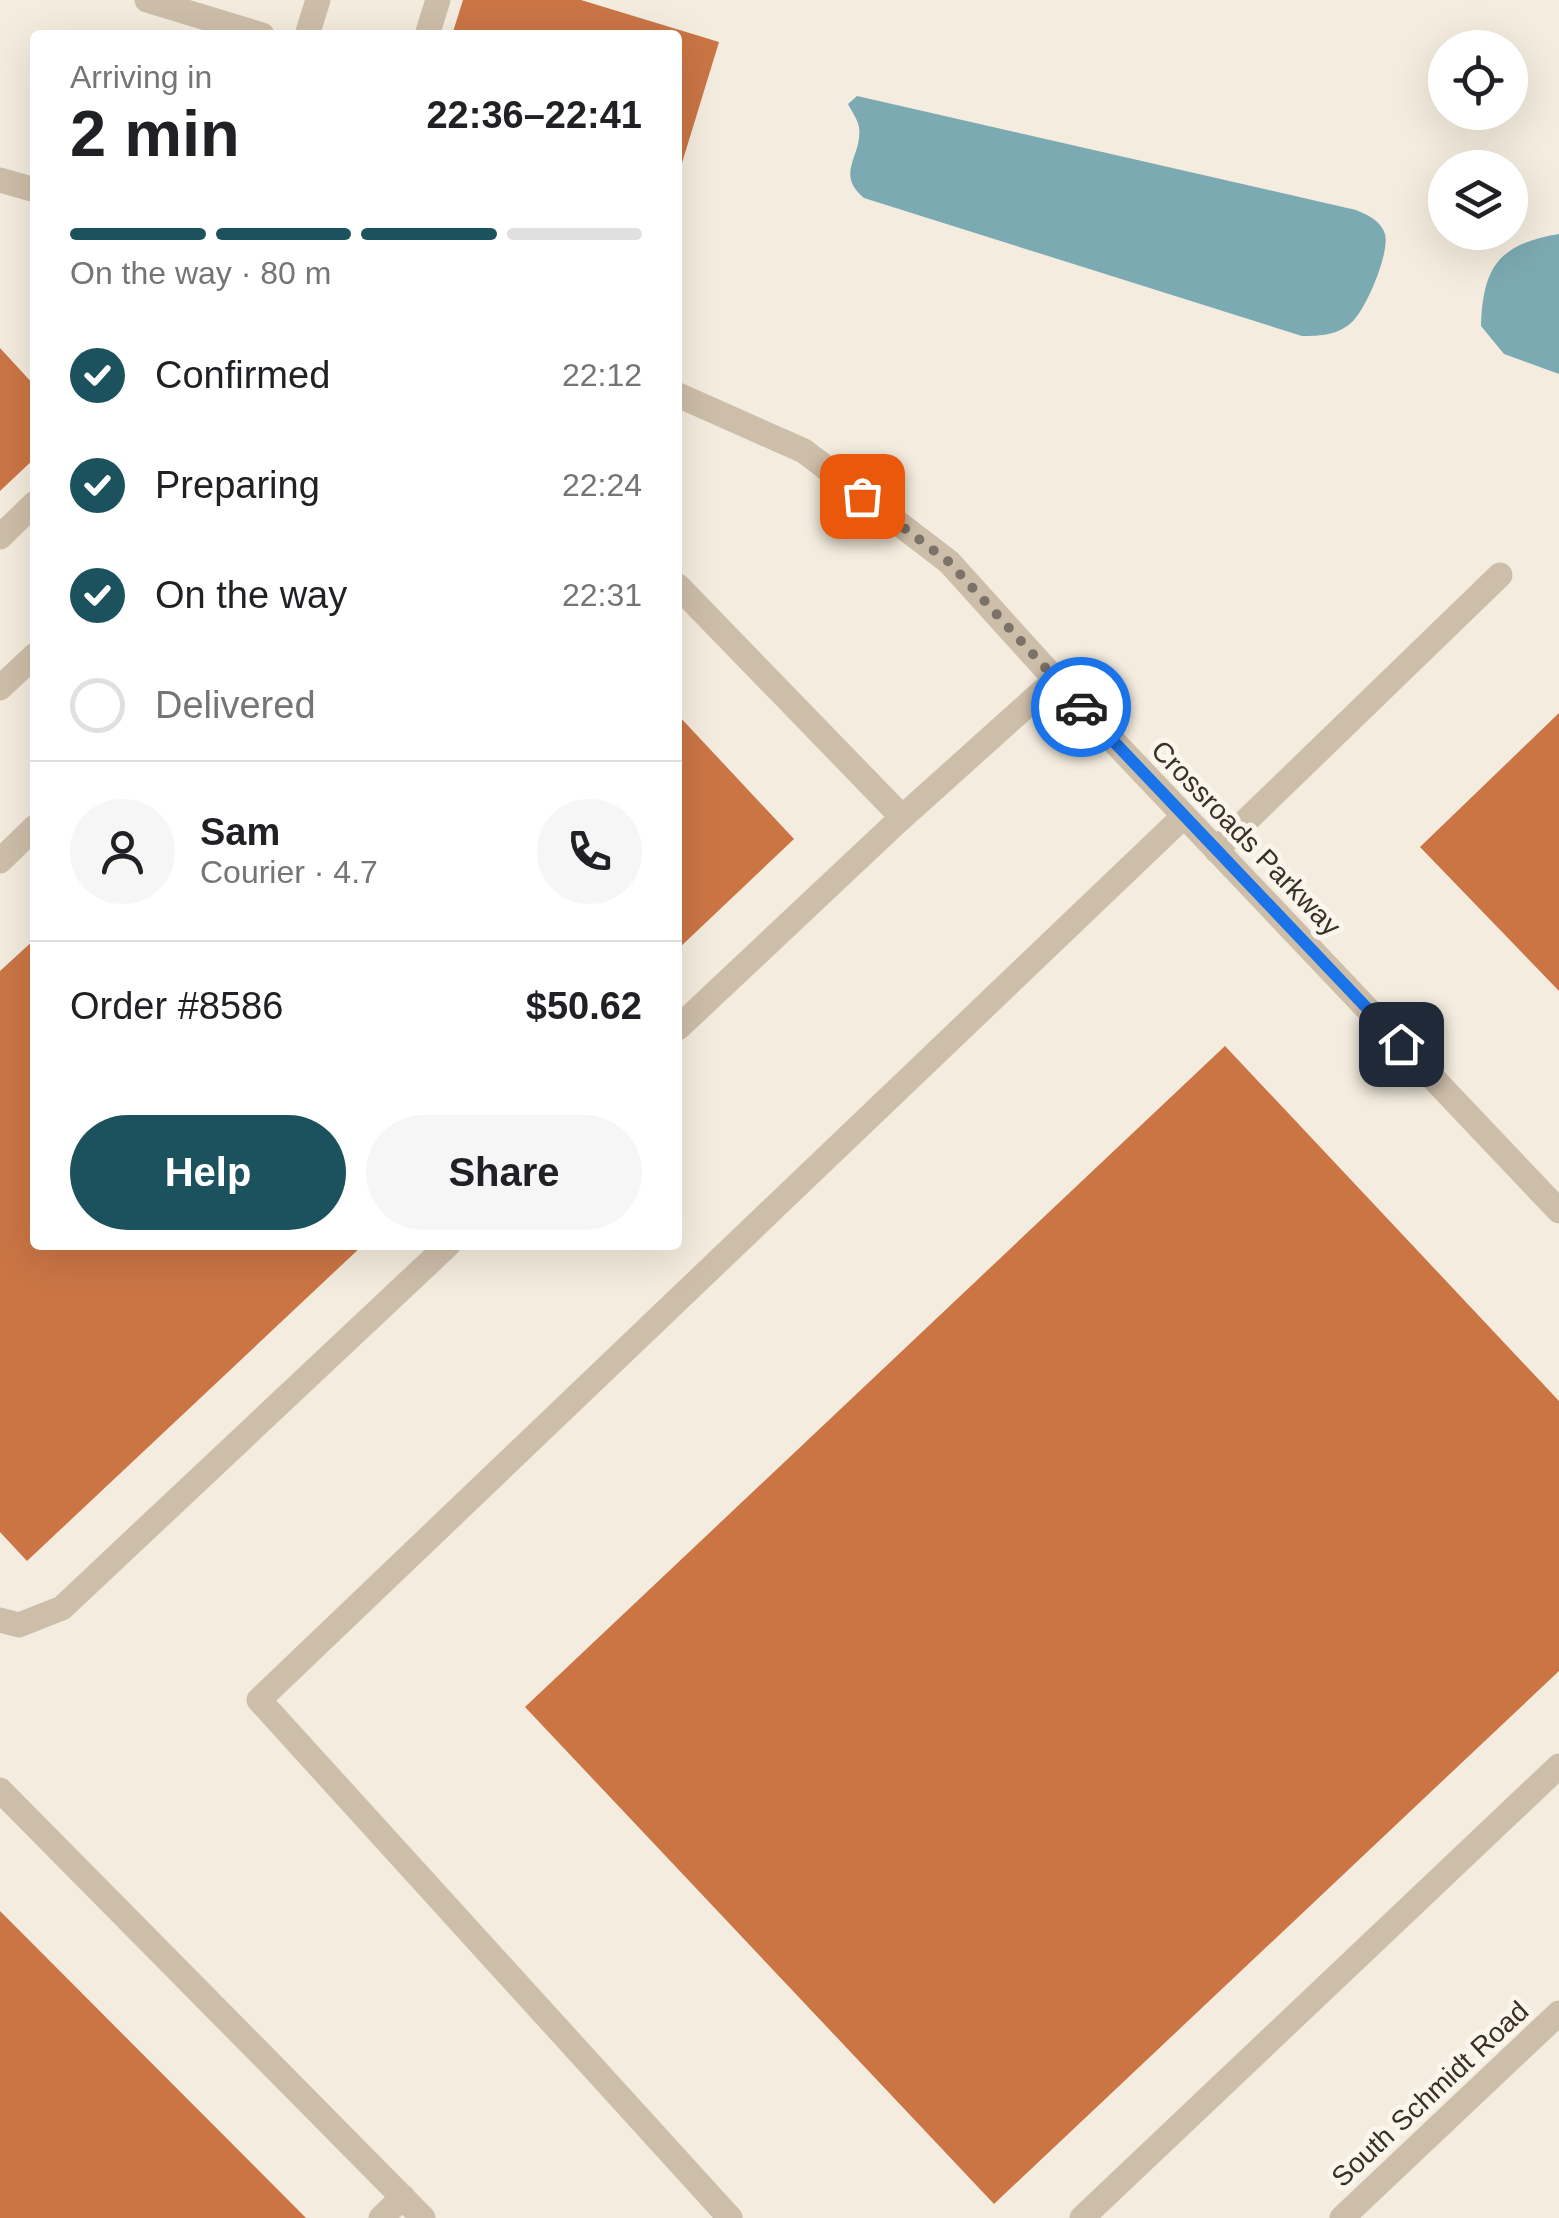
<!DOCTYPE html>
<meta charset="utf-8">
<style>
body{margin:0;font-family:Helvetica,sans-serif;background:#f6f6f6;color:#202124;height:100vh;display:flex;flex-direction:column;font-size:38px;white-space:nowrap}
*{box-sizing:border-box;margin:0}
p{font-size:32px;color:#757577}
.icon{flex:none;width:55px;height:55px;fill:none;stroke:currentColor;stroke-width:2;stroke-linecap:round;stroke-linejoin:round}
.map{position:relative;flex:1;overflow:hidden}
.details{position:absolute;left:30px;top:30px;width:652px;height:1220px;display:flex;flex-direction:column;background:#fff;border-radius:10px;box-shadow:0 10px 40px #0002}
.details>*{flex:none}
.buttons{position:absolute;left:1428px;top:30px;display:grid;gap:20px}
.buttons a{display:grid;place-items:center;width:100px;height:100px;border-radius:50%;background:#fff;box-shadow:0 10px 40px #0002;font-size:50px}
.pin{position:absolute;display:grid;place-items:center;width:85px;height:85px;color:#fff;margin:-42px;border-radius:20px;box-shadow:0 5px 15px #0006}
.courier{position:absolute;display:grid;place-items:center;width:100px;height:100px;margin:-50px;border:8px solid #1a73e8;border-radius:50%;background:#fff;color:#222;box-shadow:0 2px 12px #0007}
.overview em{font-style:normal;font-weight:800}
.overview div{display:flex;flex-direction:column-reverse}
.overview{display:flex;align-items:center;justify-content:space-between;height:170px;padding:0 40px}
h1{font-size:65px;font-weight:800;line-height:75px}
.bar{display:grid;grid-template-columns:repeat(4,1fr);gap:15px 10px;align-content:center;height:120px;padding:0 40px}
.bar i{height:12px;border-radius:8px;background:#e0e0e0}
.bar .active{background:#1c525e}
.bar p{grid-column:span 4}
.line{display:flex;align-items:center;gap:25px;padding:0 40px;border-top:2px solid #e0e0e0}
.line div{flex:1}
.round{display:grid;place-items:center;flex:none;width:105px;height:105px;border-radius:52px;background:#f6f6f6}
ol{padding:0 40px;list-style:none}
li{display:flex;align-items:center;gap:30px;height:110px}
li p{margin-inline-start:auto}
li .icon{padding:10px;border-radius:50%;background:#1c525e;color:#fff;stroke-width:4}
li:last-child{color:#757577}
li i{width:55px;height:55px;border:5px solid #e0e0e0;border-radius:50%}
.action{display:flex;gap:20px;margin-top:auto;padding:20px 40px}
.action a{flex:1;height:115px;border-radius:60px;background:#1c525e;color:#fff;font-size:40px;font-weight:800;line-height:115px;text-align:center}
.action a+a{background:#f6f6f6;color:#202124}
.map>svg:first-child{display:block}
.water{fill:#7caab2}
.building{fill:#cb7545}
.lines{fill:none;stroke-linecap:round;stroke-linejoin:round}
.minor{stroke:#cdbea9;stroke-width:25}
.done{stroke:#7b7268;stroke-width:10;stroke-dasharray:0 18}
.route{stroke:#1a73e8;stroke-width:12}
.labels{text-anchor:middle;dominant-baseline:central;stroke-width:10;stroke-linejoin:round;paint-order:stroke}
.street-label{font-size:28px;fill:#3a3029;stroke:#fbf6eb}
</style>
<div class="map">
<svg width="1559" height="2218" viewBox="0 0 1559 2218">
<rect width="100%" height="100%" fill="#f4ecde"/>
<path class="water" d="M 857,96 L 1356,210 C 1368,215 1381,221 1385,234 C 1390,252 1367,307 1353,321 C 1339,335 1321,336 1302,336 L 864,198 C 834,173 863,156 859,127 C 858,120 851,110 848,104 Z
M 1559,234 L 1559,374 L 1504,354 L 1481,326 C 1483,266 1499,244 1559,234 Z"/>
<path class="building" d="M 463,0 L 581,0 L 719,42 L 678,176 L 678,35 L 452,35 Z
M 0,348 L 35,386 L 35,458 L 0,491 Z
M 1559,713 L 1559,991 L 1420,847 Z
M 678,715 L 794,839 L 678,949 Z
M 35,939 L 35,1245 L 363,1245 L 27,1561 L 0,1532 L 0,971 Z
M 1225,1046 L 1559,1401 L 1559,1671 L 994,2204 L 525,1707 Z
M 0,1911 L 306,2218 L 0,2218 Z"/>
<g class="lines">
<path class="minor" d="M 147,0 L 262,35
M 307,35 L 318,0
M 427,35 L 438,0
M 0,180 L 35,190
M 678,395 L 804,451 L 949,562 L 1063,688 L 1559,1211
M 0,537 L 35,503
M 678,586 L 902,817
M 0,688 L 35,655
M 1216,850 L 1500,575
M 0,861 L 35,827
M 678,1028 L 897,822 L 1055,680
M 0,1620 L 19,1625 L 62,1608 L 448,1245
M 0,1790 L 423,2218
M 381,2218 L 403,2197
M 730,2218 L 259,1700 L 1184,816
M 1082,2218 L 1559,1766
M 1342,2218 L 1559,2013"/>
</g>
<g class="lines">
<path class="done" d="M 862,496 L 949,562 L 1081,707"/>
<path class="route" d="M 1081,707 L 1401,1044"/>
</g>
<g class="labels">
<g class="street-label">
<text transform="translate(1246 838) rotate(46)">Crossroads Parkway</text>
<text transform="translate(1430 2094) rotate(-43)">South Schmidt Road</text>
</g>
</g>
</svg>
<div class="buttons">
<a><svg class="icon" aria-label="locate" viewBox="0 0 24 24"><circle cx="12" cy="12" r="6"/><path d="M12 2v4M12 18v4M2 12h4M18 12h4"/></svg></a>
<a><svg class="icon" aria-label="layers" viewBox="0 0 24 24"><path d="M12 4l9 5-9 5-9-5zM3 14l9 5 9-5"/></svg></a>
</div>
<div class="pin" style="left:862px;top:496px;background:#ea580c"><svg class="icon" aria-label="bag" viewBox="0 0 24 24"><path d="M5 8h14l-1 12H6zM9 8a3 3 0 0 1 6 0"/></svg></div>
<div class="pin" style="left:1401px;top:1044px;background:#1f2937"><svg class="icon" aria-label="home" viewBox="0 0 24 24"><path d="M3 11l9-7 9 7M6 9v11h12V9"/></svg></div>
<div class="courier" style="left:1081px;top:707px"><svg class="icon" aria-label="car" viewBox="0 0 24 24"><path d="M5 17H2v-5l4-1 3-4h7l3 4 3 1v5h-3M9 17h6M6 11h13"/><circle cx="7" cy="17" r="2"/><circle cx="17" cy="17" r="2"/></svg></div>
<section class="details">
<div class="overview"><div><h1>2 min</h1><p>Arriving in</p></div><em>22:36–22:41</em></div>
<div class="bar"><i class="active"></i><i class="active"></i><i class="active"></i><i></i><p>On the way · 80 m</p></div>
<ol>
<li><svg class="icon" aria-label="check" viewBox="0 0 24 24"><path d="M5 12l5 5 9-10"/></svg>Confirmed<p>22:12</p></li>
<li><svg class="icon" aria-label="check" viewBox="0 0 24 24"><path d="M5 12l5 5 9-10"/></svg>Preparing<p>22:24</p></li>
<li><svg class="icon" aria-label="check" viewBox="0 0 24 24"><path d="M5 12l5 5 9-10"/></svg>On the way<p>22:31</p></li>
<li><i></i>Delivered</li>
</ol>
<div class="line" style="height:180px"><a class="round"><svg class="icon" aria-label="person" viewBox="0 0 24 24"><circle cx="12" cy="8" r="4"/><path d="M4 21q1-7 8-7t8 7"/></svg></a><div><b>Sam</b><p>Courier · 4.7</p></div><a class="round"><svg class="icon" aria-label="phone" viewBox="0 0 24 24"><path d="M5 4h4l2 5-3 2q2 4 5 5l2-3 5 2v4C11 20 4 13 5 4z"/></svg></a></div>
<div class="line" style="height:130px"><div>Order #8586</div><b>$50.62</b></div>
<div class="action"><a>Help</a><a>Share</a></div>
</section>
</div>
